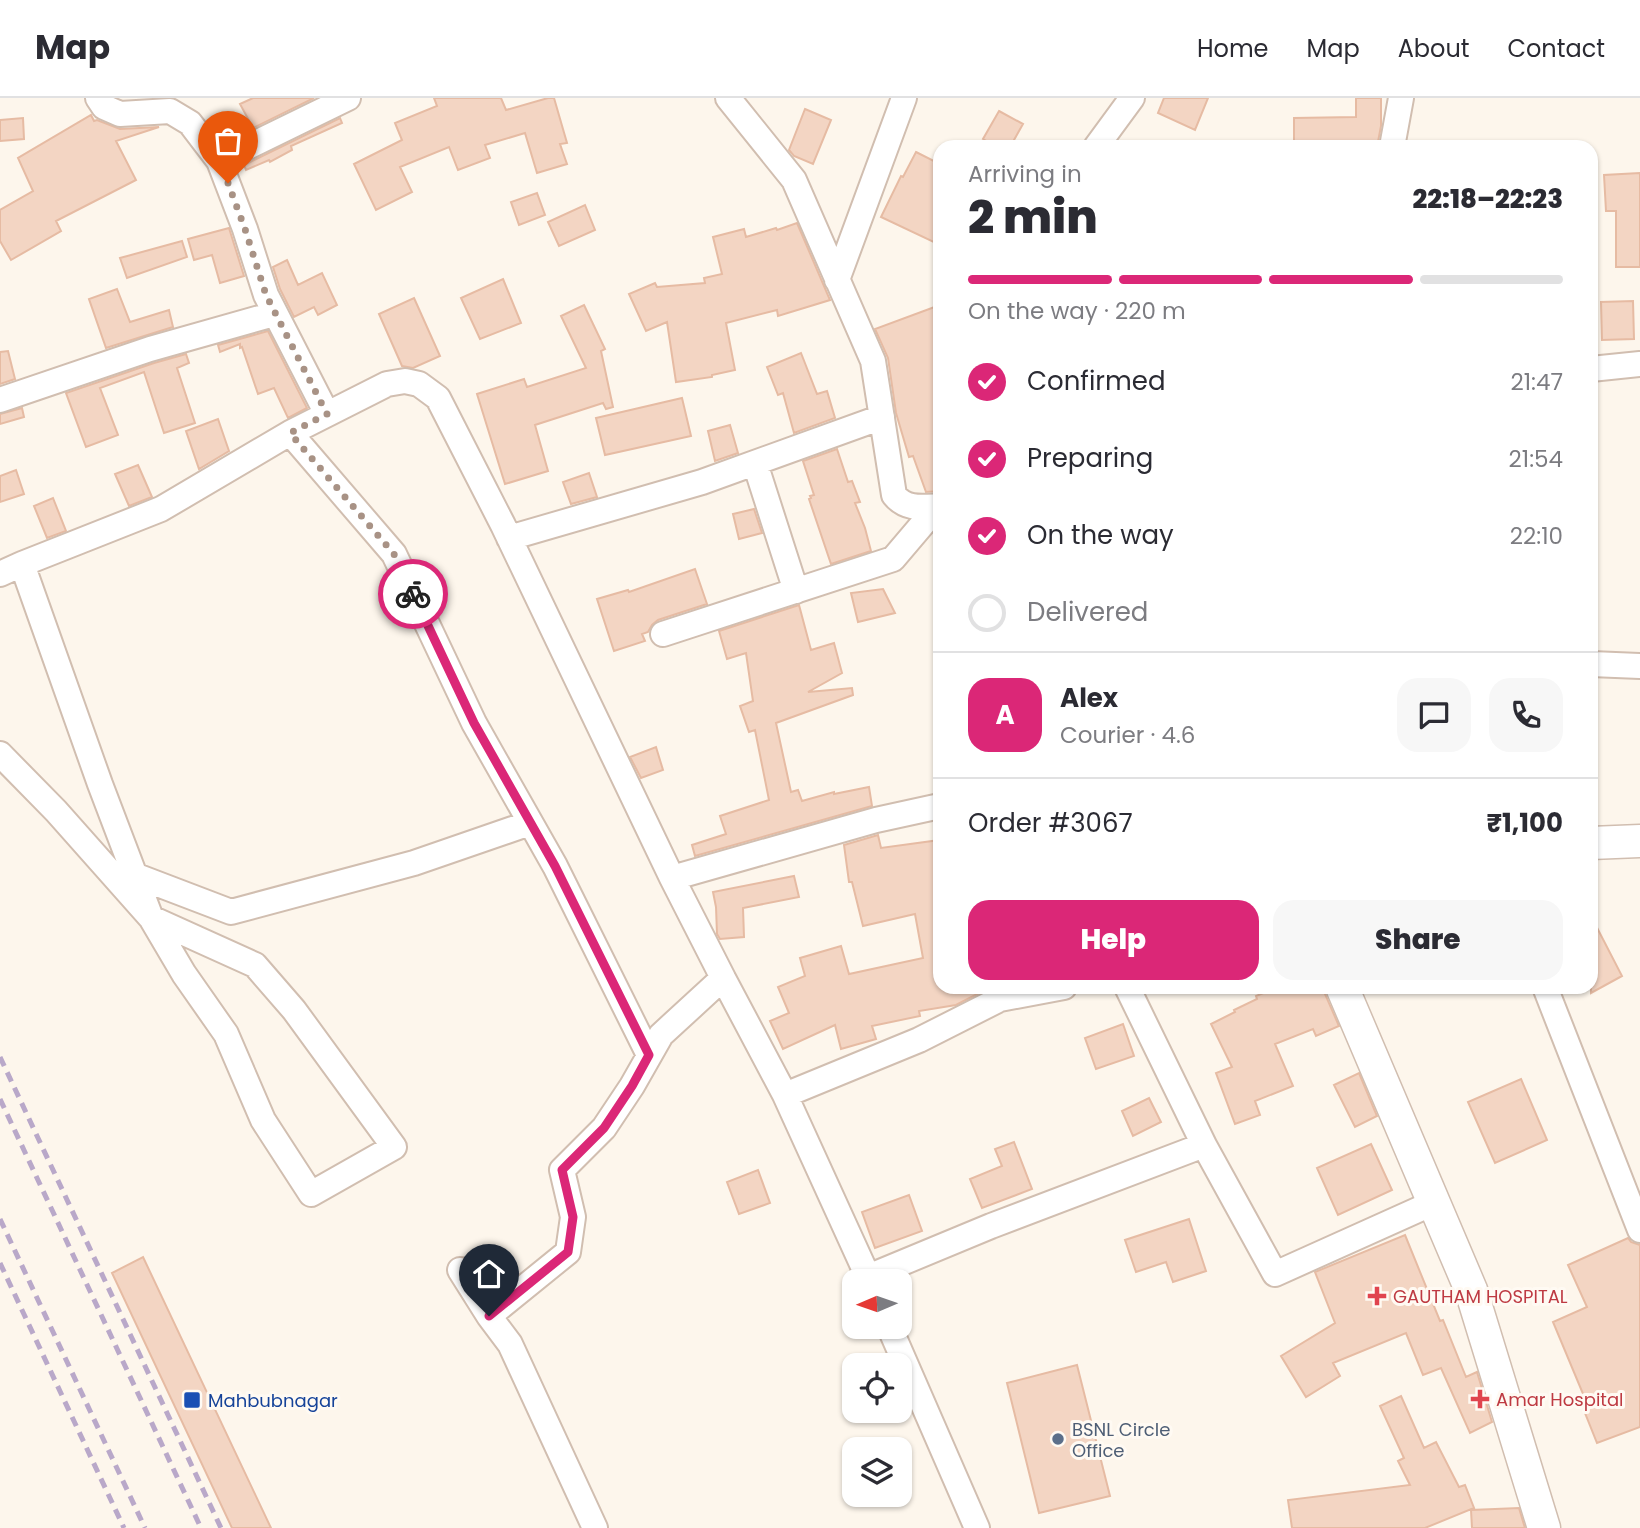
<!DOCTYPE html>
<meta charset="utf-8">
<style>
body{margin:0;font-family:Poppins,sans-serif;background:#f7f7f7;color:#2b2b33;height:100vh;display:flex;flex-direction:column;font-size:26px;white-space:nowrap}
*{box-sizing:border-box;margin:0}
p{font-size:23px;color:#7c7c81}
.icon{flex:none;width:38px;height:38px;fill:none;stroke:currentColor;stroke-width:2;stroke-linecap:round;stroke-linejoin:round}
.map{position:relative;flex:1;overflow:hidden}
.side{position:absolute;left:933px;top:42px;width:665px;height:854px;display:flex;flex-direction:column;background:#fff;border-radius:21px;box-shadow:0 2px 5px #0004}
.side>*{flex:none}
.needle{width:46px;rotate:268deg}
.buttons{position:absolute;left:842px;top:1171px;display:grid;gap:14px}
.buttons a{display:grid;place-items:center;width:70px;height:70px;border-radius:14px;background:#fff;box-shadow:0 2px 5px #0004;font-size:35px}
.pin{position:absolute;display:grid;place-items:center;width:60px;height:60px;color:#fff;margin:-72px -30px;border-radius:50% 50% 50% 0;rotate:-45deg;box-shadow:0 0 7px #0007}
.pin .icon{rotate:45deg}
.courier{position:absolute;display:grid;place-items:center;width:70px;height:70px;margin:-35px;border:5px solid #db2777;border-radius:50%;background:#fff;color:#222;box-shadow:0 2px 9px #0007}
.overview em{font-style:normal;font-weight:800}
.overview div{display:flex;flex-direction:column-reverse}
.overview{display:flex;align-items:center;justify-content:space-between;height:119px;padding:0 35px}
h1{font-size:46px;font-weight:800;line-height:52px}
.bar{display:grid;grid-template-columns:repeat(4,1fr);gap:10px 7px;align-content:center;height:84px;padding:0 35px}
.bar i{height:9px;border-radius:5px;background:#e1e1e2}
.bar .active{background:#db2777}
.bar p{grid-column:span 4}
.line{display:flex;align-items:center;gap:18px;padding:0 35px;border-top:2px solid #e1e1e2}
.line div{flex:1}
.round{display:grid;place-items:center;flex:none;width:74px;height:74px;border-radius:21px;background:#f7f7f7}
ol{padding:0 35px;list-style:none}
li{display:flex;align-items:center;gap:21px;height:77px}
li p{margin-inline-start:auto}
li .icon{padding:7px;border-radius:50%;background:#db2777;color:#fff;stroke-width:4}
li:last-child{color:#7c7c81}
li i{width:38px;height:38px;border:4px solid #e1e1e2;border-radius:50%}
.action{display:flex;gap:14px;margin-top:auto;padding:14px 35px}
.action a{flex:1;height:80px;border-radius:21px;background:#db2777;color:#fff;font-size:28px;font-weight:800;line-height:80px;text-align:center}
.action a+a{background:#f7f7f7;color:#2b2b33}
header{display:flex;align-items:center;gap:42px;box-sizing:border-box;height:98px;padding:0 35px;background:#fff;border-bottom:2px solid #e1e1e2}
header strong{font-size:33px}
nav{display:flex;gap:38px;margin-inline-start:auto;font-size:24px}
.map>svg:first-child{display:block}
.building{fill:#f3d5c3;stroke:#e6bba3;stroke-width:2}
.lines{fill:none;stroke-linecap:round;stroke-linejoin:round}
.minor-casing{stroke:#d1beb0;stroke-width:28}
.tertiary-casing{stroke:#d1beb0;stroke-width:35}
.minor{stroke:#fff;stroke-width:24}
.tertiary{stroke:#fff;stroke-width:32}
.rail{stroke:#b9a8c9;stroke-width:5;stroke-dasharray:10 7;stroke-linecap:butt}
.done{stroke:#a89285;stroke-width:7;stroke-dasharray:0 12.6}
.route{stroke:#db2777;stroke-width:9}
.health-dot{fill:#e0444e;stroke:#fffaf3;stroke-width:2.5}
.transit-dot{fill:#1a4fb4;stroke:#fffaf3;stroke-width:2.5}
.service-dot{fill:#5c6f8a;stroke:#fffaf3;stroke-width:2.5}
.labels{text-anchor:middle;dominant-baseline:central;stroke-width:6;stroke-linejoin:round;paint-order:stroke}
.health-label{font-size:18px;fill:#be3a42;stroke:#fffaf3;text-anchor:start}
.transit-label{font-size:18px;fill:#164399;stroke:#fffaf3;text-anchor:start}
.service-label{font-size:18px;fill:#4e5e75;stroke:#fffaf3;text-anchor:start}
</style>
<header>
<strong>Map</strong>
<nav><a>Home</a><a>Map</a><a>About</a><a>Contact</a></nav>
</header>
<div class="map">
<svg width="1640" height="1430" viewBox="0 0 1640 1430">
<rect width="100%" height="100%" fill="#fdf6ec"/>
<path class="building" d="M 253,0 L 314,0 L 253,30 L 240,6 Z
M 434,0 L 501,0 L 506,12 L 548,0 L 554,0 L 567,45 L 560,46 L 567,66 L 537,75 L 525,35 L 485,47 L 490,60 L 458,72 L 449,49 L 400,69 L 412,94 L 376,112 L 354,66 L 402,42 L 395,25 L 437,8 Z
M 1164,0 L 1208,0 L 1195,32 L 1158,15 Z
M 1356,0 L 1381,0 L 1381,28 L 1377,49 L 1294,49 L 1294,20 L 1356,19 Z
M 805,11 L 831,22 L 813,66 L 794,58 L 789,52 Z
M 999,13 L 1023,26 L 1010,49 L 997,49 L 983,41 Z
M 91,17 L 94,23 L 97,22 L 120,31 L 159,29 L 116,43 L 136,82 L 56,123 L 61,133 L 11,162 L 0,143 L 0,112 L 33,93 L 18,60 Z
M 23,20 L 24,41 L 0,43 L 0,22 Z
M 340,20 L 342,25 L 291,48 L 292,52 L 270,64 L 269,62 L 246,72 L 244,67 Z
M 916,54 L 940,66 L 940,147 L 881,119 L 901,78 L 903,79 Z
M 1640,75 L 1640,169 L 1616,169 L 1616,113 L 1606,113 L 1604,77 Z
M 537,95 L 545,117 L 519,127 L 511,104 Z
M 585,107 L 595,132 L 559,148 L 548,124 Z
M 797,125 L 830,202 L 778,218 L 777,212 L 726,225 L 735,272 L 712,277 L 712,279 L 676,284 L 667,224 L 646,233 L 629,196 L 655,185 L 657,189 L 705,185 L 704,180 L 722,176 L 713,139 L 744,131 L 746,139 L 776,130 L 777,132 Z
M 229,130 L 244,178 L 220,185 L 212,157 L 194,162 L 188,141 Z
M 182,143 L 187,159 L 127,180 L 120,160 Z
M 287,162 L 298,187 L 322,175 L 337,207 L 318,217 L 314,209 L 294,219 L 280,191 L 273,169 Z
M 503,181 L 521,225 L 480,241 L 461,200 Z
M 117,191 L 130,224 L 169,212 L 173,229 L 106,250 L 89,201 Z
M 414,200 L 440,258 L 413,270 L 402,268 L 379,216 Z
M 1633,203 L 1634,241 L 1602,242 L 1601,204 Z
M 584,207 L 605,251 L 601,253 L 613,309 L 606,311 L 603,305 L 535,327 L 548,373 L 505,386 L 477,296 L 524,281 L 527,289 L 586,270 L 561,218 Z
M 940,207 L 940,393 L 926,394 L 913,358 L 909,359 L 896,315 L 888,260 L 875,231 Z
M 268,233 L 307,310 L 288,320 L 274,290 L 258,296 L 242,249 L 240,250 L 240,246 L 220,254 L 218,247 Z
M 8,253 L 15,281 L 0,286 L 0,254 Z
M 801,255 L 817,296 L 827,293 L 835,320 L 794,335 L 783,295 L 778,297 L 767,269 Z
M 186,256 L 189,265 L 177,270 L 195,325 L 164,335 L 144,274 L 100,290 L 118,337 L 86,349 L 66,295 L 154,265 Z
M 682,300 L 691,338 L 605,357 L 596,320 Z
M 22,310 L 24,319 L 0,326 L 0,316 Z
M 218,321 L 229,353 L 199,371 L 186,333 Z
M 730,327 L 738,355 L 715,363 L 708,333 Z
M 837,351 L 848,384 L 852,383 L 860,404 L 855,405 L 865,430 L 871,453 L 831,466 L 809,401 L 811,400 L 810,398 L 814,397 L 803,363 Z
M 138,367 L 152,399 L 129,408 L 115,376 Z
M 16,372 L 24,396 L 0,404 L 0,378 Z
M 589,375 L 597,399 L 571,406 L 563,384 Z
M 53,400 L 66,433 L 47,440 L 34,408 Z
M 754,411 L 762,435 L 739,441 L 733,416 Z
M 695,471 L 707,506 L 658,522 L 652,527 L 648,534 L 642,536 L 645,543 L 614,553 L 597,501 L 628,492 L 629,494 Z
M 883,491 L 895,515 L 858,524 L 851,495 Z
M 799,507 L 811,552 L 834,545 L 842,575 L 808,594 L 852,590 L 853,597 L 776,625 L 791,694 L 798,692 L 802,703 L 834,694 L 834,696 L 869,689 L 872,708 L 695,758 L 692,747 L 726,736 L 720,718 L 769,702 L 755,632 L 749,634 L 740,608 L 753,603 L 746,555 L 727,561 L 719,533 Z
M 656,649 L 663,672 L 641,680 L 630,659 Z
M 878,737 L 881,750 L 940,742 L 940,889 L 991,889 L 956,907 L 919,913 L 920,918 L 872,928 L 876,941 L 841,951 L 835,927 L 783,951 L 770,923 L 789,915 L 778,889 L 805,878 L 800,860 L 841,848 L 849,876 L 923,860 L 915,816 L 863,828 L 852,784 L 849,784 L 844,747 Z
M 794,778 L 799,799 L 743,810 L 744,839 L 720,841 L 717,836 L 716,809 L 713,794 Z
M 1591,818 L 1622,878 L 1591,895 Z
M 1278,889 L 1324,889 L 1325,896 L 1339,928 L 1316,938 L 1313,931 L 1275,946 L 1293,988 L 1255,1003 L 1260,1017 L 1235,1026 L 1216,975 L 1232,969 L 1211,926 L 1235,914 L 1234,912 L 1257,901 L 1256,898 Z
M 1123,926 L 1134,958 L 1096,971 L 1085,940 Z
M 1359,975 L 1377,1018 L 1355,1029 L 1334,987 Z
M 1521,981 L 1547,1042 L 1495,1065 L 1468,1004 Z
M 1149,1000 L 1161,1024 L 1133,1038 L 1122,1013 Z
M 1014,1044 L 1032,1091 L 982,1110 L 970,1081 L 1002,1068 L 995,1051 Z
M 1371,1046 L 1392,1092 L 1338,1117 L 1317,1070 Z
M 758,1072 L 770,1105 L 739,1116 L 727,1084 Z
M 909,1097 L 922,1133 L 875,1150 L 862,1114 Z
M 1189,1121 L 1206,1173 L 1173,1184 L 1166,1164 L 1136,1174 L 1125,1142 Z
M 1405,1137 L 1440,1223 L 1443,1222 L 1466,1279 L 1477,1274 L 1492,1324 L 1470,1335 L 1441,1270 L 1423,1277 L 1406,1235 L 1333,1265 L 1340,1278 L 1306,1299 L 1281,1258 L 1335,1225 L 1315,1174 Z
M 1628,1140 L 1631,1144 L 1640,1147 L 1640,1329 L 1597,1345 L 1581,1305 L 1586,1303 L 1553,1224 L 1587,1209 L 1568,1167 Z
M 143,1159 L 271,1430 L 232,1430 L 112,1175 Z
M 1077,1267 L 1110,1398 L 1039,1415 L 1007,1285 Z
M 1401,1298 L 1424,1350 L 1436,1344 L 1459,1389 L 1465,1387 L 1474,1410 L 1425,1430 L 1292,1430 L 1288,1402 L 1410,1387 L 1398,1363 L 1404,1360 L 1380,1308 Z
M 1519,1410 L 1525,1430 L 1472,1430 L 1471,1412 Z"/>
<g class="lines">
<defs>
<path id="minor" d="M 98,0 L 104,9 L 120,16 L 170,13 L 190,25 L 219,63 L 245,131 L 266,197 L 327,316
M 728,0 L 794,82 L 873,263 L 894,397 C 906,412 922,409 940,408
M 1096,49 L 1132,0
M 1392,49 L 1401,0
M 219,63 L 348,0
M 837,182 L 904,0
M 1591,271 L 1640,266
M 0,302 L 150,251 L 274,216
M 290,335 L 394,456 L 474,625 L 555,768 L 649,957
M 755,365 L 796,493
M 509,440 L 702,384 L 882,319
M 0,476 L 22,466 L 161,411 L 290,335 L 387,286 L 405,283 L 419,286 L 438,300 L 503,427 L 672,780 L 723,880
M 663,536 L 893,461 L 938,408
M 1591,566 L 1640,568
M 0,656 L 56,713 L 151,820 L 255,867 L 294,912 L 394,1049 L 311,1096 L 263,1022 L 226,936 L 184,876 L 151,820 L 100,686 L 22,466
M 134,777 L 231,814 L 414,765 L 530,725
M 672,780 L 876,722 L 940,708
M 1545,889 L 1640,1132
M 785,997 L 868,1179 L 991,1128 L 1204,1047 L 1127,889
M 1204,1047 L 1275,1176 L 1433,1105
M 460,1172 L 489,1218
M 889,1228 L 977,1430
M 595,1430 L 510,1246 L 489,1218 L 568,1154 L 573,1119 L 562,1072 L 604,1030 L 632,988 L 661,937 L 723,880 L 785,997 L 919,942 L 1000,901 L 1064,889"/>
<path id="tertiary" d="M 1591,745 L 1640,743
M 1342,889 L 1471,1192 L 1544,1430"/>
</defs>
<use href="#minor" class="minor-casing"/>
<use href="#tertiary" class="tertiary-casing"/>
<use href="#minor" class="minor"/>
<use href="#tertiary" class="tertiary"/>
<path class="rail" d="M 0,959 L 221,1430
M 0,1001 L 201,1430
M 0,1121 L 145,1430
M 0,1165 L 124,1430"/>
</g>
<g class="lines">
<path class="done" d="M 228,85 L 245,131 L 266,197 L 327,316 L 290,335 L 394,456 L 413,496"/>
<path class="route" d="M 413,496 L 474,625 L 555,768 L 649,957 L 632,988 L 604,1030 L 562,1072 L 573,1119 L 568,1154 L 489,1218"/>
</g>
<g class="health-dot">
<path d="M1373.5 1187.5h7v7h7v7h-7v7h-7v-7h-7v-7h7z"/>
<path d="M1476.5 1290.5h7v7h7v7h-7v7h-7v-7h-7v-7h7z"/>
</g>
<rect class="transit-dot" x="183" y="1293" width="18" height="18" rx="3.5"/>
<circle class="service-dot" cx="1058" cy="1341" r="7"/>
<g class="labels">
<g class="health-label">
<text x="1393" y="1198">GAUTHAM HOSPITAL</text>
<text x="1496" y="1301">Amar Hospital</text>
</g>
<g class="transit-label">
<text x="208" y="1302">Mahbubnagar</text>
</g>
<g class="service-label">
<text x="1072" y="1331">BSNL Circle<tspan x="1072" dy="21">Office</tspan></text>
</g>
</g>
</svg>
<div class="buttons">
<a><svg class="needle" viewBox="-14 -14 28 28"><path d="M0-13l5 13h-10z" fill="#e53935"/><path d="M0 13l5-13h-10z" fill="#7c7c81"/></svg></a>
<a><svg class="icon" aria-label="locate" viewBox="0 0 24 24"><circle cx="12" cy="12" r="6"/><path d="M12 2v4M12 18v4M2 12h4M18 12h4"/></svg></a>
<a><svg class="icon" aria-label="layers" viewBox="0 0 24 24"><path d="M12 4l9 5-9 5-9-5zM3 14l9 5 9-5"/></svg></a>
</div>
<div class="pin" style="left:228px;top:85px;background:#ea580c"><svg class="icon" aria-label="bag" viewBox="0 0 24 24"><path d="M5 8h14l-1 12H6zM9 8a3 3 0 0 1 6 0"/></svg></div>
<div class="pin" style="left:489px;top:1218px;background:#1f2937"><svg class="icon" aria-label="home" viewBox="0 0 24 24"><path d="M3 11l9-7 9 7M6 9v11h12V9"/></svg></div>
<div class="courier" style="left:413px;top:496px"><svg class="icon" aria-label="bike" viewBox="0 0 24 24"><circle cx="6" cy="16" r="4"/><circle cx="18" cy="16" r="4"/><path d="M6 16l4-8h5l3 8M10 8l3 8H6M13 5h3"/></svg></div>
<section class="side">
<div class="overview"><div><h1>2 min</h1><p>Arriving in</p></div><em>22:18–22:23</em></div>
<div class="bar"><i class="active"></i><i class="active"></i><i class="active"></i><i></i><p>On the way · 220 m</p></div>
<ol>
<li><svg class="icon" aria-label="check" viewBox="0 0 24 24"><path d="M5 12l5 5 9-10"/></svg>Confirmed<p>21:47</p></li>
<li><svg class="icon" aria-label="check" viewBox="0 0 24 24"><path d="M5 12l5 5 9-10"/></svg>Preparing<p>21:54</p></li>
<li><svg class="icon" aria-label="check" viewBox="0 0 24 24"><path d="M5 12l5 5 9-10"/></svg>On the way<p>22:10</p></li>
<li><i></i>Delivered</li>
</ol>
<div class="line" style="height:126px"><b class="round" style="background:#db2777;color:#fff">A</b><div><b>Alex</b><p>Courier · 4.6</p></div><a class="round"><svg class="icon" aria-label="chat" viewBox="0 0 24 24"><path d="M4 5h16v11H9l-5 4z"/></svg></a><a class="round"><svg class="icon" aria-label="phone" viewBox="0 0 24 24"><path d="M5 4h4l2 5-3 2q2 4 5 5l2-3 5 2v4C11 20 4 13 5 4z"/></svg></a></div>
<div class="line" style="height:91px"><div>Order #3067</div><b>₹1,100</b></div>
<div class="action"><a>Help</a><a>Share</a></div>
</section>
</div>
